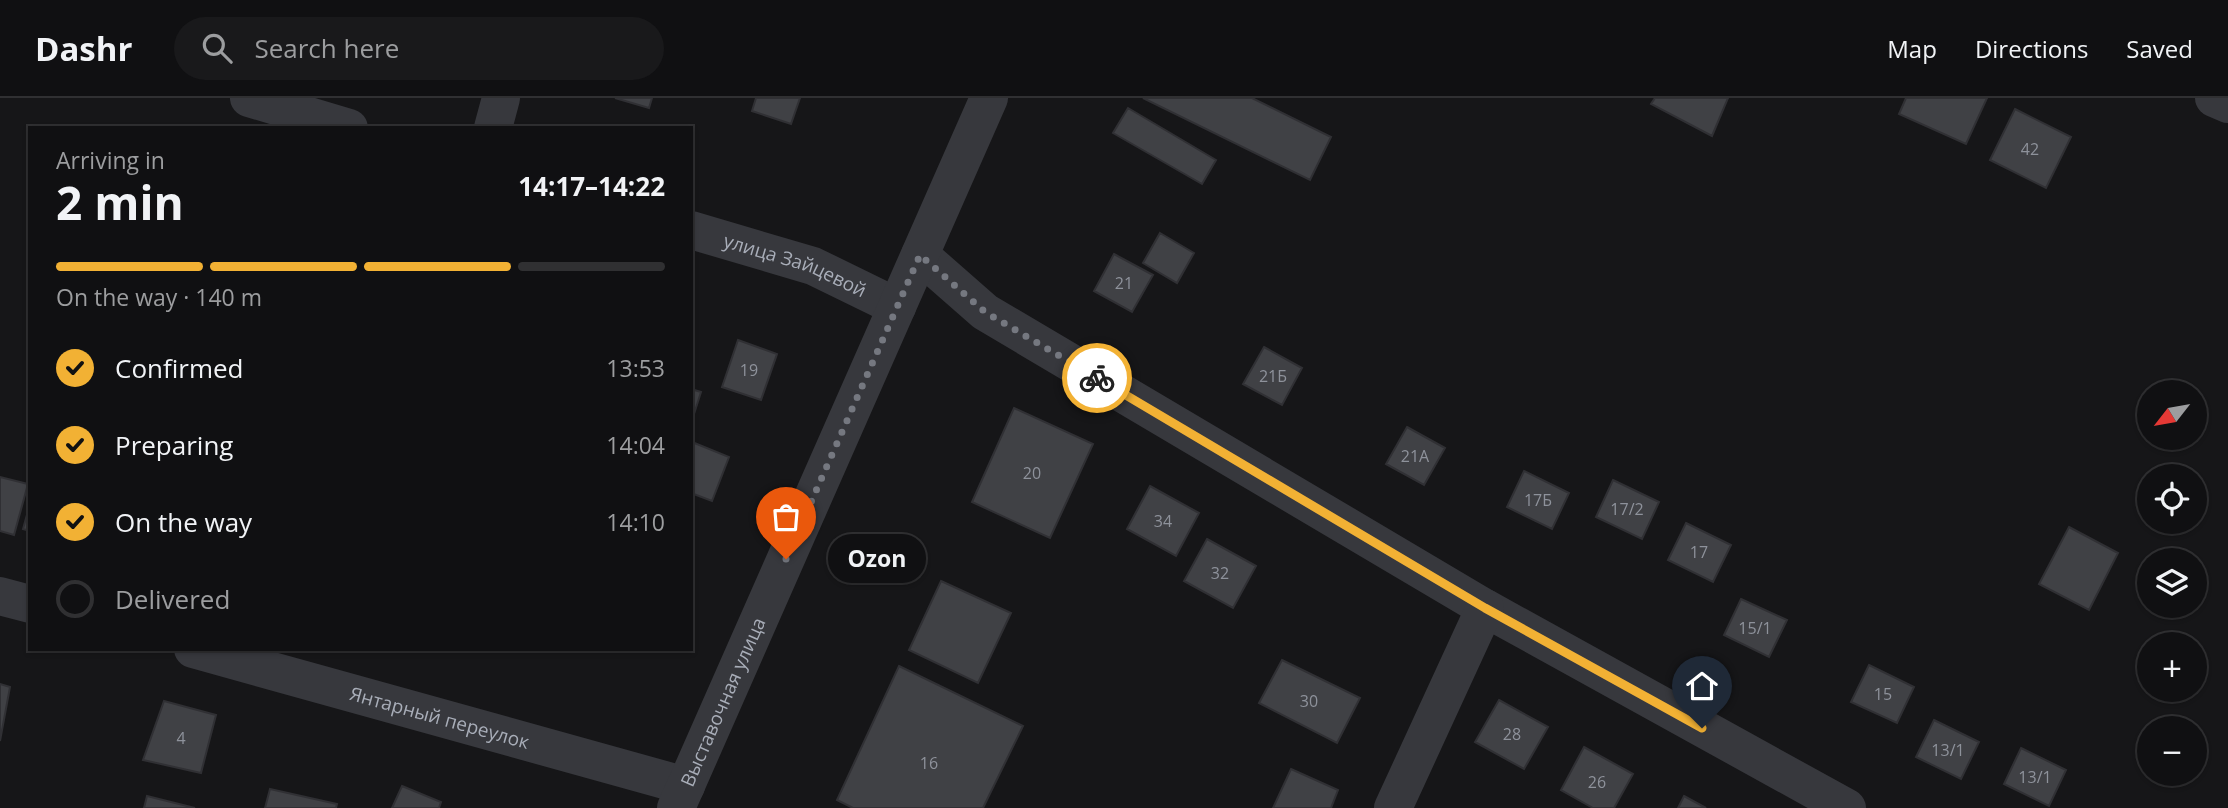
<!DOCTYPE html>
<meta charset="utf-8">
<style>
body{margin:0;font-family:"Open Sans",sans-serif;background:#19191b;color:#f1f3f6;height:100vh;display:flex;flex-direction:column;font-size:26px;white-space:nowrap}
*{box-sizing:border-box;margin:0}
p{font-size:23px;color:#9c9d9f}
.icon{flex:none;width:38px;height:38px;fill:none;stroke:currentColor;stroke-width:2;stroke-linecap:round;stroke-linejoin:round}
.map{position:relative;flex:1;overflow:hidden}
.sheet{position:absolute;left:28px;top:28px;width:665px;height:525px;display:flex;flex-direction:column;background:#101012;border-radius:0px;box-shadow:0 2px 5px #0004,0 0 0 2px #303032}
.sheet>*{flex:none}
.needle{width:46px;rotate:239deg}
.fabs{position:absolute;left:2137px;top:282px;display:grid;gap:14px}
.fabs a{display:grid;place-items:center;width:70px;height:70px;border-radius:50%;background:#101012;box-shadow:0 2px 5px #0004,0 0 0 2px #303032;font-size:35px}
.pin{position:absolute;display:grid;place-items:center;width:60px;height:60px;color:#fff;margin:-72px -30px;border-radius:50% 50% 50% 0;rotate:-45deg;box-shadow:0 0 7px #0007}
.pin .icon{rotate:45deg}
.courier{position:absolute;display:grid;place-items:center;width:70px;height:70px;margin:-35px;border:5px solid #f2b134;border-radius:50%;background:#fff;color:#222;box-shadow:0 2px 9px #0007}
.bubble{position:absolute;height:49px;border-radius:24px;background:#101012;box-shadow:0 2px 5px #0004,0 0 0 2px #303032;font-size:23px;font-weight:700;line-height:49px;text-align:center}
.summary em{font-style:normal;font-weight:700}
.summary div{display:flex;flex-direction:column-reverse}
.summary{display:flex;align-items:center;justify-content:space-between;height:119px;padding:0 28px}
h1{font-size:46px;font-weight:700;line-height:52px}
.bar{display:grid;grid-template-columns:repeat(4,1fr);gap:10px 7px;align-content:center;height:84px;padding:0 28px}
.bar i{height:9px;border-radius:5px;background:#303032}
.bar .active{background:#f2b134}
.bar p{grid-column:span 4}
ol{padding:0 28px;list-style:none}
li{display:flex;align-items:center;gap:21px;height:77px}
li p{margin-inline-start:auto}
li .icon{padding:7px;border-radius:50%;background:#f2b134;color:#111;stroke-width:4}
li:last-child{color:#9c9d9f}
li i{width:38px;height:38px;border:4px solid #303032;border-radius:50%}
header{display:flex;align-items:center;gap:42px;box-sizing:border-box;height:98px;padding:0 35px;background:#101012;border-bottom:2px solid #303032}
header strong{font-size:33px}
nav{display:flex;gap:38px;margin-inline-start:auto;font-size:24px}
.search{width:490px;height:63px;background:#19191b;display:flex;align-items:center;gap:18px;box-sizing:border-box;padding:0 24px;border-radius:38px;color:#9c9d9f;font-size:26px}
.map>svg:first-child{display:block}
.building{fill:#404145;stroke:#303034;stroke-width:2}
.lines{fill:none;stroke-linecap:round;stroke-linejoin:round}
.minor{stroke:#37383d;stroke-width:38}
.tertiary{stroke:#37383d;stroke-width:38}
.done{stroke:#757880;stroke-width:7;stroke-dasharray:0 12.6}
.route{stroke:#f2b134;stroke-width:9}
.labels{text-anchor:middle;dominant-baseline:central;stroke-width:5;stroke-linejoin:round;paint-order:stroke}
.number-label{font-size:16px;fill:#8e929b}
.street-label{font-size:19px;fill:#a8adb8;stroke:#111113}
</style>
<header>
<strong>Dashr</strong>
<div class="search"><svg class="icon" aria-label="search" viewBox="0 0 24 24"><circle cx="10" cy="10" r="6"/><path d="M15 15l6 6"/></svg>Search here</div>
<nav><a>Map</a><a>Directions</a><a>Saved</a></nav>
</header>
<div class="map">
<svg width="2228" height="710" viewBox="0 0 2228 710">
<rect width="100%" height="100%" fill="#161618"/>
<path class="building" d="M 615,0 L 652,0 L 649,10 Z
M 756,0 L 800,0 L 791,26 L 752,13 Z
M 1143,0 L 1252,0 L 1331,39 L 1310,82 Z
M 1655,0 L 1728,0 L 1712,38 L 1651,6 Z
M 1906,0 L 1987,0 L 1966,46 L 1899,16 Z
M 1128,10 L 1216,62 L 1202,86 L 1113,35 Z
M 2015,11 L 2071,39 L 2046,90 L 1990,62 Z
M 1160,135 L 1194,155 L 1177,185 L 1143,165 Z
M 1114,156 L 1153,177 L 1132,214 L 1094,193 Z
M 738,242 L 777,256 L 761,302 L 722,289 Z
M 1264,249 L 1302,270 L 1282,307 L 1243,286 Z
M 691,291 L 701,294 L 694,316 L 691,315 Z
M 1014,310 L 1093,346 L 1050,440 L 972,404 Z
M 1407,329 L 1445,350 L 1424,387 L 1386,366 Z
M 692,344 L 729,359 L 712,403 L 691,395 Z
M 1524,373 L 1569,395 L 1552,431 L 1507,409 Z
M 0,379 L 28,386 L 14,437 L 0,433 Z
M 1613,382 L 1659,404 L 1642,441 L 1596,419 Z
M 1150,388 L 1199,415 L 1176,458 L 1127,431 Z
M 30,406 L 30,433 L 23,431 Z
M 1686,425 L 1731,447 L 1713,484 L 1668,462 Z
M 2069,429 L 2118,455 L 2089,512 L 2039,486 Z
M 1207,441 L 1256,468 L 1233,510 L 1184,483 Z
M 941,483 L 1011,515 L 978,585 L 909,552 Z
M 1741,501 L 1787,522 L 1769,559 L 1724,537 Z
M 1282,562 L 1360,600 L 1337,645 L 1259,605 Z
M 1869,567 L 1914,589 L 1897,625 L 1851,604 Z
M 899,568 L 1023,628 L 983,710 L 853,710 L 837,702 Z
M 0,586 L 10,589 L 0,643 Z
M 1499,602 L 1548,629 L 1524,671 L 1475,644 Z
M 164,603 L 216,617 L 201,675 L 143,662 Z
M 1934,622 L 1979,644 L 1961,681 L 1916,659 Z
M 1584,649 L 1633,676 L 1614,710 L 1593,710 L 1561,692 Z
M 2021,650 L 2066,672 L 2049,708 L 2004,686 Z
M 1291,671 L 1338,692 L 1331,710 L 1273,710 Z
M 402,688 L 441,704 L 439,710 L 392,710 Z
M 270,691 L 337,706 L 336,710 L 265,710 Z
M 147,698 L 195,710 L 144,710 Z
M 1684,698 L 1706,710 L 1678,710 Z"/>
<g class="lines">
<g class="minor">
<path d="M 249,0 L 349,30"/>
<path d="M 2214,0 L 2228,6"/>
<path d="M 493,30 L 501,0"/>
<path id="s1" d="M 691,132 L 813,168 L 897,209"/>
<path d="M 920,157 L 985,214 L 1485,510 L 1847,710"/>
<path d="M 0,498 L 30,506"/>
<path id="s2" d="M 193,551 L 686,688"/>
<path d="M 1393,710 L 1485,510"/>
</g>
<path class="tertiary" id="s3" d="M 676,710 L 989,0"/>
</g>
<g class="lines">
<path class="done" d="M 786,461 L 920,157 L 985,214 L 1097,280"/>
<path class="route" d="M 1097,280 L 1485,510 L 1702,630"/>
</g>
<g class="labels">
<g class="number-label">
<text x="2030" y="51">42</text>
<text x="1124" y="185">21</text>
<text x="749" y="272">19</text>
<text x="1273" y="278">21Б</text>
<text x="1415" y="358">21А</text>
<text x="1032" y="375">20</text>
<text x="1538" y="402">17Б</text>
<text x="1627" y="411">17/2</text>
<text x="1163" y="423">34</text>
<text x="1699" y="454">17</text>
<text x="1220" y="475">32</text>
<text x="1755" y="530">15/1</text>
<text x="1883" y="596">15</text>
<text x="1309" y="603">30</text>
<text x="1512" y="636">28</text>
<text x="181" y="640">4</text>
<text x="1948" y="652">13/1</text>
<text x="929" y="665">16</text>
<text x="2035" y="679">13/1</text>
<text x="1597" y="684">26</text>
</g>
<g class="street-label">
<text stroke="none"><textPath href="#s1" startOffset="110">улица Зайцевой</textPath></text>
<text stroke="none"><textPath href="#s3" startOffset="116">Выставочная улица</textPath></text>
<text stroke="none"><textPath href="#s2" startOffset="256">Янтарный переулок</textPath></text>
</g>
</g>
</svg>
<div class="fabs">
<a><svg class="needle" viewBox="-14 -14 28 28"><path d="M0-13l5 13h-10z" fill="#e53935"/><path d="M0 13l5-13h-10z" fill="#9c9d9f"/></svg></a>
<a><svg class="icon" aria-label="locate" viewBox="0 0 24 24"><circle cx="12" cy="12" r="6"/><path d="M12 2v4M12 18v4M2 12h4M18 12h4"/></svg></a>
<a><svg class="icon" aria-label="layers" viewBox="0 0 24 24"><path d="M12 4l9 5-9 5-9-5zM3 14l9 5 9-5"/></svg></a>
<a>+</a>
<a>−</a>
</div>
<div class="pin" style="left:786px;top:461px;background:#ea580c"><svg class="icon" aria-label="bag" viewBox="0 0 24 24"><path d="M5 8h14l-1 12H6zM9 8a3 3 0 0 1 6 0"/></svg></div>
<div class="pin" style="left:1702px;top:630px;background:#1f2937"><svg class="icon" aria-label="home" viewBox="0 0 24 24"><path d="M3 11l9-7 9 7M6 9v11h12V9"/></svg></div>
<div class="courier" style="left:1097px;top:280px"><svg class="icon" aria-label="bike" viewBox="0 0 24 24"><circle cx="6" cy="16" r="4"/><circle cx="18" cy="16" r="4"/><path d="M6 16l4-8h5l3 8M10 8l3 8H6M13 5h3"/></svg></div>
<div class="bubble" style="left:828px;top:436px;width:98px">Ozon</div>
<section class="sheet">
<div class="summary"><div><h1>2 min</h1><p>Arriving in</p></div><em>14:17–14:22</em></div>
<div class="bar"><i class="active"></i><i class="active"></i><i class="active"></i><i></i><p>On the way · 140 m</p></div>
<ol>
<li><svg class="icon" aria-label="check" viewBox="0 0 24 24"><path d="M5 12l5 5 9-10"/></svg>Confirmed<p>13:53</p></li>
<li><svg class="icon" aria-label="check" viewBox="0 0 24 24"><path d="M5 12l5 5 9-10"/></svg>Preparing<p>14:04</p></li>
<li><svg class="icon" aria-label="check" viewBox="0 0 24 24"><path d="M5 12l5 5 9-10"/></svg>On the way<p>14:10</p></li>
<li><i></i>Delivered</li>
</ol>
</section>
</div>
